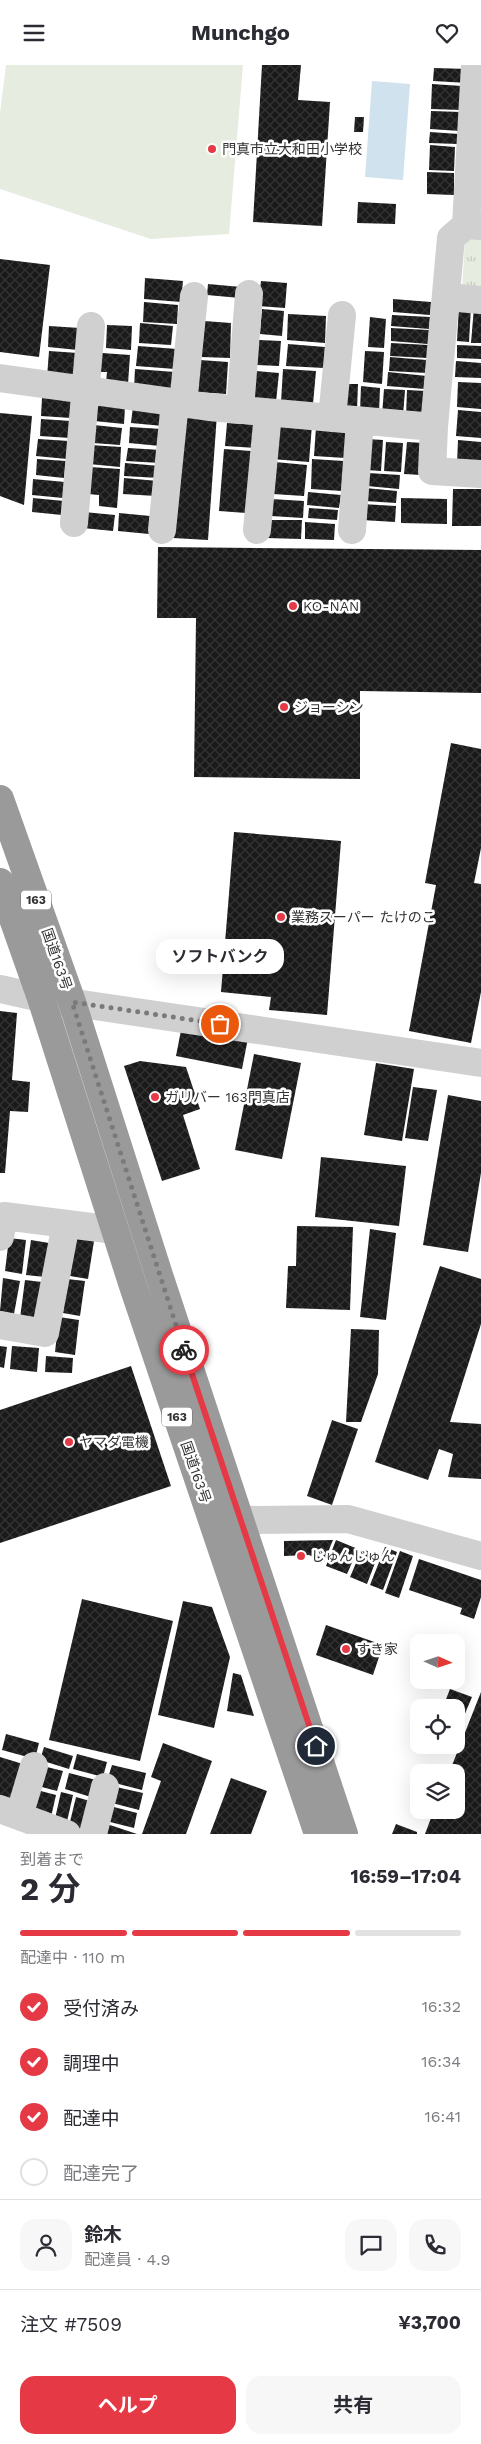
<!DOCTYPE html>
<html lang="ja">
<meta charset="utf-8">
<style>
body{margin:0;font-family:"Work Sans","Noto Sans JP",sans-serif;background:#f7f7f7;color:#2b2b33;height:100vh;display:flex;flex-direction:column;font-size:19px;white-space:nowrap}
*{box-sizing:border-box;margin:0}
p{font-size:16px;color:#7c7c81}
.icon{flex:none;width:28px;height:28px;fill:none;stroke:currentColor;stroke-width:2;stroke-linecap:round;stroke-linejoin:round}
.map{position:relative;height:1769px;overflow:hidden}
.sheet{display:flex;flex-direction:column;background:#fff;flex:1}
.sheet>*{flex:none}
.needle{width:32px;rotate:93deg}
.fabs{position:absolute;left:410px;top:1569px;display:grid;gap:10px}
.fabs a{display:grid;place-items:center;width:55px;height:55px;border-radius:10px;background:#fff;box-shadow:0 5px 20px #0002;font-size:25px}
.pin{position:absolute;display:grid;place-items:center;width:42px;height:42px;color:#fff;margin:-21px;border:2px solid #fff;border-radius:50%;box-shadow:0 1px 5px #0007}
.courier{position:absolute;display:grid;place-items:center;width:50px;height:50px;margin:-25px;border:4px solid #e63946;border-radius:50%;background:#fff;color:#222;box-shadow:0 1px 6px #0007}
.bubble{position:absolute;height:35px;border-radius:15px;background:#fff;box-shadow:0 5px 20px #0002;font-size:16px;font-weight:700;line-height:35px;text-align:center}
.overview em{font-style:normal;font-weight:700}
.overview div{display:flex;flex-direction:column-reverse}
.overview{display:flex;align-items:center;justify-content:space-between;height:85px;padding:0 20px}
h1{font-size:32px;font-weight:700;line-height:38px}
.bar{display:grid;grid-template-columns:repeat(4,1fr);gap:8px 5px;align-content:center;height:60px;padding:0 20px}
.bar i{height:6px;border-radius:4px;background:#e1e1e2}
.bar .on{background:#e63946}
.bar p{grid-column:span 4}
.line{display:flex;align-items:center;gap:12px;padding:0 20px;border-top:1px solid #e1e1e2}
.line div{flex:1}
.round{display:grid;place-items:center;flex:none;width:52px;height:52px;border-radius:15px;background:#f7f7f7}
ol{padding:0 20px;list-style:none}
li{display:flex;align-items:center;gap:15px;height:55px}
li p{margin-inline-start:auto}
li .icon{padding:5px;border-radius:50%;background:#e63946;color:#fff;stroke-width:4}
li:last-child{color:#7c7c81}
li i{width:28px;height:28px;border:2px solid #e1e1e2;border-radius:50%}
.button{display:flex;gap:10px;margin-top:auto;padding:10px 20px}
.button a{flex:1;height:58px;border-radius:15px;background:#e63946;color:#fff;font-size:20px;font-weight:700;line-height:58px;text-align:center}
.button a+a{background:#f7f7f7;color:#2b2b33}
header{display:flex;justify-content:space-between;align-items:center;height:65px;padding:0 20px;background:#fff;font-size:22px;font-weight:700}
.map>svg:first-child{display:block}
.park{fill:url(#park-tufts)}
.pitch{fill:#e6ecdf}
.water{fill:#cfe2ee}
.building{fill:url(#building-cross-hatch)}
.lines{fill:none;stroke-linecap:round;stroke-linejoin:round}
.minor{stroke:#d0d0d0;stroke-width:28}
.highway{stroke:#9a9a9a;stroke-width:28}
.done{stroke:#7a7a7a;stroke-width:5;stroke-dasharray:0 9}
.route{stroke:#e63946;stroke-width:6}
.poi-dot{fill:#e63946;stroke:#fff;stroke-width:2}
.labels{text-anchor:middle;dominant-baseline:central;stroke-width:5;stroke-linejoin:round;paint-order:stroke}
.shield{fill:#fff;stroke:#707070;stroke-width:1}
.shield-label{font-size:12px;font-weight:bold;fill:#333}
.poi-label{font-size:14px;fill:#333;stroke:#fff;text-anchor:start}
.street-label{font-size:14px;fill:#333;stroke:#fff}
</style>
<header><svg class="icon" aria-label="menu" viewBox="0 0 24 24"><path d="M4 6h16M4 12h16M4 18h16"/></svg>Munchgo<svg class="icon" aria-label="heart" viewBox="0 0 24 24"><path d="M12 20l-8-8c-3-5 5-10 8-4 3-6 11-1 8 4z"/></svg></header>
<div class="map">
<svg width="481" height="1769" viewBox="0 0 481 1769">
<defs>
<pattern id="park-tufts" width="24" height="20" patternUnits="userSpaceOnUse" patternTransform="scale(1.25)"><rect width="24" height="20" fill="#e6ecdf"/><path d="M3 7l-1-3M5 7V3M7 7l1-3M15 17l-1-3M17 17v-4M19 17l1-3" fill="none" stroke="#c6cbc0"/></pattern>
<pattern id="building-cross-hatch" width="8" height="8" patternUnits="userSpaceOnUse" patternTransform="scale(1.25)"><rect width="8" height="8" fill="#1a1a1a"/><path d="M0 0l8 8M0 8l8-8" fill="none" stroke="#333"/></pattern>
</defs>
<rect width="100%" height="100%" fill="#fff"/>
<path class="park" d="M 465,173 L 481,173 L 481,227 L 462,226 Z"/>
<path class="pitch" d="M 6,0 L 243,0 L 229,169 L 151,174 L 0,124 L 0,48 Z"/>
<path class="water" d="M 372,16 L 410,19 L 403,115 L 365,112 Z"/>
<path class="building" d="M 262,0 L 301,0 L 298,35 L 330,37 L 322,161 L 253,157 Z
M 434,3 L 469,4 L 468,18 L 433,16 Z
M 432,19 L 462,21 L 461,45 L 431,44 Z
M 431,46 L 461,47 L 460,66 L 430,64 Z
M 355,52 L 364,52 L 363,67 L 354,67 Z
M 430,67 L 459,69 L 458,79 L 429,78 Z
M 430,80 L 455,82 L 454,106 L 429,105 Z
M 427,107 L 454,108 L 454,130 L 427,129 Z
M 358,137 L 396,139 L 395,159 L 357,158 Z
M 0,194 L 50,200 L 39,292 L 0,287 Z
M 145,213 L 183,216 L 181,237 L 144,234 Z
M 261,216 L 287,218 L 285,243 L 258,241 Z
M 208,219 L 241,222 L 240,233 L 207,230 Z
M 393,234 L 431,237 L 430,250 L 393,247 Z
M 144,237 L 178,240 L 177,259 L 143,257 Z
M 459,241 L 471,242 L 469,277 L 457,276 Z
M 474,242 L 481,242 L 481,278 L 471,278 Z
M 262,244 L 284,246 L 282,271 L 260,269 Z
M 288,249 L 326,251 L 325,278 L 287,275 Z
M 392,250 L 430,252 L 429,264 L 391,261 Z
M 370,252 L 386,254 L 384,283 L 368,282 Z
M 204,256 L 231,258 L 230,293 L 201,292 Z
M 140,258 L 173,261 L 171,280 L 139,278 Z
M 107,260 L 132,261 L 131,285 L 106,283 Z
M 49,261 L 80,263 L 78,285 L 48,282 Z
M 391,263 L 429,265 L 428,279 L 391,276 Z
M 259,275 L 281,276 L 279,301 L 257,300 Z
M 391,278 L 428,280 L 427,293 L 390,291 Z
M 288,279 L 325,282 L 324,303 L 286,301 Z
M 457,280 L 481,281 L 481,294 L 457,293 Z
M 138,281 L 177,284 L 175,304 L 136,301 Z
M 49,286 L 78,288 L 76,314 L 47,312 Z
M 365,286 L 384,287 L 382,319 L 363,317 Z
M 102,288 L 130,290 L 128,319 L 106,317 L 107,307 L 100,307 Z
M 390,292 L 427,295 L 427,308 L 389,306 Z
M 200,295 L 228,297 L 226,329 L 198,327 Z
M 456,296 L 481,298 L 481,313 L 455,312 Z
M 135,304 L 175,307 L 173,327 L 134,323 Z
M 283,304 L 316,306 L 313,339 L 281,337 Z
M 256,306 L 279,308 L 276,337 L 254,335 Z
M 388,307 L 427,311 L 425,324 L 387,321 Z
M 458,317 L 481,318 L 481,344 L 457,342 Z
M 343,319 L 358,319 L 357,345 L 341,344 Z
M 361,321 L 380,323 L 379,348 L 360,347 Z
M 384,324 L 405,325 L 403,351 L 382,350 Z
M 407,325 L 426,326 L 424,352 L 406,351 Z
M 42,333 L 72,334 L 71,353 L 41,351 Z
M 96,340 L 125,342 L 124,359 L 94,356 Z
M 133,341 L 165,344 L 163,361 L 131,358 Z
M 458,345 L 481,347 L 481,373 L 456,371 Z
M 181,347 L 217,349 L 208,475 L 173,473 Z
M 0,348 L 32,351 L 24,440 L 0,431 Z
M 41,354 L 71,356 L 70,373 L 40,371 Z
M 275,357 L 312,360 L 309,397 L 272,394 Z
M 227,358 L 258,360 L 256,383 L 225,381 Z
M 94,360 L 122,363 L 120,380 L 93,378 Z
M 130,362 L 162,364 L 160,381 L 129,378 Z
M 316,362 L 347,365 L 345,393 L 314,391 Z
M 38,374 L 69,376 L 67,394 L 36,391 Z
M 367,374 L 383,375 L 381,406 L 365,405 Z
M 458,375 L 481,377 L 481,400 L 457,398 Z
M 386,377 L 403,378 L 401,407 L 384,406 Z
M 407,377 L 424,378 L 422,410 L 404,409 Z
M 90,380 L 121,382 L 120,402 L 89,399 Z
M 128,383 L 161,385 L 160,398 L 126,396 Z
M 224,384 L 251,386 L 246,448 L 219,446 Z
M 37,394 L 66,396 L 64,413 L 36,410 Z
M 312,394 L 344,396 L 342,426 L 311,424 Z
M 275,397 L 307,400 L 304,431 L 273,429 Z
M 125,398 L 160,401 L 159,413 L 124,411 Z
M 90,402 L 120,404 L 117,443 L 99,441 L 99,430 L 88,429 Z
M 368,408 L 400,410 L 399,424 L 367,421 Z
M 124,413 L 158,416 L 156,431 L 123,429 Z
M 33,414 L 65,417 L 63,433 L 32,430 Z
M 365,423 L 397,426 L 396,438 L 365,436 Z
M 453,424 L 481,424 L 481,461 L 452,461 Z
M 308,427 L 341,430 L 339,443 L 307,440 Z
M 33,433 L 64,436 L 62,450 L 32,447 Z
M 401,433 L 447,434 L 447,459 L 401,458 Z
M 271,434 L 304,436 L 303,453 L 271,451 Z
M 362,439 L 396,441 L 395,457 L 362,455 Z
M 309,443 L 338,445 L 337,455 L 308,453 Z
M 84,447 L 115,450 L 113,466 L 83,463 Z
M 119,448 L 150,451 L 149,469 L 118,466 Z
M 267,455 L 302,455 L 301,474 L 266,473 Z
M 305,457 L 335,459 L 334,475 L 305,474 Z
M 158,482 L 481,485 L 481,628 L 360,626 L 360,714 L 194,712 L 196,553 L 157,553 Z
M 451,678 L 481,684 L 481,783 L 474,818 L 481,819 L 481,927 L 471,978 L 409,966 L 436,820 L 425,818 Z
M 234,767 L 341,776 L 327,950 L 269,945 L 271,932 L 221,927 Z
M 0,946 L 17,948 L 12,1015 L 30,1017 L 28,1047 L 10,1046 L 5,1108 L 0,1108 Z
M 182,960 L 248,973 L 242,1004 L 176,991 Z
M 254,989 L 301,998 L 282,1094 L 235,1085 Z
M 140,996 L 186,1002 L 200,1044 L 183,1050 L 200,1104 L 162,1116 L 124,1001 Z
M 376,998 L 414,1004 L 402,1076 L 364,1070 Z
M 413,1022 L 437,1025 L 428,1076 L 405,1073 Z
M 448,1030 L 481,1036 L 481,1108 L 468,1187 L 423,1180 Z
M 321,1092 L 406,1101 L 399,1161 L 315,1152 Z
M 297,1161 L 353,1162 L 350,1245 L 286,1243 L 288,1201 L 296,1201 Z
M 370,1164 L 396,1168 L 386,1255 L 360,1252 Z
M 9,1173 L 26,1175 L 22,1209 L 5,1206 Z
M 76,1173 L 94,1176 L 88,1214 L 70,1211 Z
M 31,1175 L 49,1178 L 45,1212 L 26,1210 Z
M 440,1201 L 481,1214 L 481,1259 L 450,1357 L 481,1359 L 481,1414 L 448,1412 L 453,1389 L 439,1384 L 428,1415 L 375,1397 Z
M 3,1213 L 20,1216 L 14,1249 L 0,1246 Z
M 67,1214 L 85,1216 L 80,1251 L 63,1248 Z
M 25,1215 L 42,1217 L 37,1255 L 20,1253 Z
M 59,1252 L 79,1255 L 75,1290 L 55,1287 Z
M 351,1264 L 379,1265 L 378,1309 L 361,1357 L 346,1357 Z
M 0,1281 L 7,1282 L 4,1303 L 0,1302 Z
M 12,1281 L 39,1283 L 37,1307 L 10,1304 Z
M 46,1291 L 73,1293 L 72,1308 L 45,1307 Z
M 131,1301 L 171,1421 L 0,1478 L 0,1345 Z
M 332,1355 L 358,1364 L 332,1440 L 307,1431 Z
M 333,1475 L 324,1497 L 309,1490 L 284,1491 L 284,1476 Z
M 336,1475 L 358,1484 L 347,1509 L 326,1501 Z
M 385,1482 L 397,1487 L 383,1525 L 370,1520 Z
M 362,1484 L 378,1490 L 367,1519 L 350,1512 Z
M 400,1486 L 413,1491 L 399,1533 L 385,1528 Z
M 419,1494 L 481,1515 L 481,1532 L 474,1554 L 460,1549 L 462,1543 L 409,1525 Z
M 82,1534 L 173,1556 L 140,1696 L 49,1675 Z
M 183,1536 L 212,1542 L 230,1592 L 214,1663 L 158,1650 Z
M 326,1560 L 383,1580 L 373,1610 L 316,1590 Z
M 233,1608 L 241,1610 L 254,1651 L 227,1646 Z
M 450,1624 L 472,1632 L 456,1670 L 456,1642 L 443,1642 Z
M 481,1627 L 481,1769 L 425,1769 L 434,1745 L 456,1745 L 456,1708 L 449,1708 Z
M 6,1669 L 39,1678 L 35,1694 L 2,1685 Z
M 163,1678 L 212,1696 L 186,1769 L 142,1769 L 161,1716 L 151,1712 Z
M 44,1682 L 73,1691 L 69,1704 L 40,1695 Z
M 77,1689 L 107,1697 L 103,1712 L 73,1704 Z
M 0,1692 L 23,1699 L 13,1734 L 0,1730 Z
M 112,1700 L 146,1708 L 142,1725 L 107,1716 Z
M 43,1701 L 63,1706 L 57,1726 L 38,1721 Z
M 69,1708 L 96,1715 L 91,1732 L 65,1724 Z
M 231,1713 L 267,1726 L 251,1769 L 210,1769 Z
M 116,1722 L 143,1728 L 139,1745 L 112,1738 Z
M 37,1725 L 56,1730 L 51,1752 L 32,1747 Z
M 61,1727 L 73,1730 L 66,1761 L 54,1758 Z
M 76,1732 L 90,1736 L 83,1765 L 69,1761 Z
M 110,1741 L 137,1748 L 134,1763 L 106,1756 Z
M 104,1758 L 137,1769 L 101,1769 Z
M 396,1759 L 417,1767 L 417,1769 L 392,1769 Z"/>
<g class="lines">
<path class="minor" d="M 466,160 L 475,0
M 446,232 L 481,235
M 0,313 L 209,342 L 434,362 L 451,173 L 466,160 L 481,161
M 183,339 L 194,231
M 240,345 L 249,229
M 332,353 L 342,250
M 434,362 L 432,406 L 481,409
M 74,458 L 91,261
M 162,465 L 175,337
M 257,465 L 268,348
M 352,465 L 360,356
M 0,924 L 41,933 L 481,998
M 0,1172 L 4,1151 L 115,1165
M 0,1260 L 45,1268 L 66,1159
M 241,1455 L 348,1454 L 481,1491
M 0,1744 L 67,1769
M 19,1751 L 34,1701
M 93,1769 L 105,1722"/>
<path class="highway" d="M 0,734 L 72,937 L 159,1210 L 344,1769
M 0,817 L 41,933 L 133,1221 L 318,1769"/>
</g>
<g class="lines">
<path class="done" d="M 184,1285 L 72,937 L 220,959"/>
<path class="route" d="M 184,1285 L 316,1681"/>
</g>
<g class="poi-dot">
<circle cx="212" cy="84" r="5"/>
<circle cx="293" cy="541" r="5"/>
<circle cx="284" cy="642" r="5"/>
<circle cx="281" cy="852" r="5"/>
<circle cx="155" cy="1032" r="5"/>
<circle cx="69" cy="1377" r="5"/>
<circle cx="301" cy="1491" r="5"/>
<circle cx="346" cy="1584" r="5"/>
</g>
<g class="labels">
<g class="shield">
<rect x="21" y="825.5" width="30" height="19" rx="4"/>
<rect x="162" y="1342.5" width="30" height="19" rx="4"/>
</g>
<g class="shield-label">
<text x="36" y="835">163</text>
<text x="177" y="1352">163</text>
</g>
<g class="poi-label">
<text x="222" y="84">門真市立大和田小学校</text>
<text x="303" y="541">KO-NAN</text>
<text x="294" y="642">ジョーシン</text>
<text x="291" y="852">業務スーパー たけのこ</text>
<text x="165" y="1032">ガリバー 163門真店</text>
<text x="79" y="1377">ヤマダ電機</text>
<text x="311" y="1491">じゅんじゅん</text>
<text x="356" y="1584">すき家</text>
</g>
<g class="street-label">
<text transform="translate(57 894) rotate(71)">国道163号</text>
<text transform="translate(196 1407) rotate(71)">国道163号</text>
</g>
</g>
</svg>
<div class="fabs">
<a><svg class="needle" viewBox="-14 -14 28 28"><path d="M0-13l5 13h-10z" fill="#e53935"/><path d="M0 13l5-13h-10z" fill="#7c7c81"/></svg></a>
<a><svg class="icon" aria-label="locate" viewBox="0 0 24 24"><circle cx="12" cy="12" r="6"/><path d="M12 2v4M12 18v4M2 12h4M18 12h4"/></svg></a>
<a><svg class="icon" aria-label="layers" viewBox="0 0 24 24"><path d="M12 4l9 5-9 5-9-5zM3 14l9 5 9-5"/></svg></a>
</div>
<div class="pin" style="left:220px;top:959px;background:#ea580c"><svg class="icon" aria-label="bag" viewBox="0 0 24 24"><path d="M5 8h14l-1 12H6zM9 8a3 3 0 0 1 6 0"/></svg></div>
<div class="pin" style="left:316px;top:1681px;background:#1f2937"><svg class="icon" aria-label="home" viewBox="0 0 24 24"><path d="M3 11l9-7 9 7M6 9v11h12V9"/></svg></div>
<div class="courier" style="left:184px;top:1285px"><svg class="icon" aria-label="bike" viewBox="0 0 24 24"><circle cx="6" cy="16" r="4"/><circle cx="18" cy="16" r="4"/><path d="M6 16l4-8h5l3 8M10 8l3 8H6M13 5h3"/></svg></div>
<div class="bubble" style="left:156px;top:874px;width:128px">ソフトバンク</div>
</div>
<section class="sheet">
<div class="overview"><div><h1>2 分</h1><p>到着まで</p></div><em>16:59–17:04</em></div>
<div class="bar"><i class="on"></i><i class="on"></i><i class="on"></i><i></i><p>配達中 · 110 m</p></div>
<ol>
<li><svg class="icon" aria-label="check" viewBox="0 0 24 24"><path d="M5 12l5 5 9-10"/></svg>受付済み<p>16:32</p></li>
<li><svg class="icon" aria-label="check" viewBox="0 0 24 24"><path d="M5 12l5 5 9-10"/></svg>調理中<p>16:34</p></li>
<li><svg class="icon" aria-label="check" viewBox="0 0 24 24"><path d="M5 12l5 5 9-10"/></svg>配達中<p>16:41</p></li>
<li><i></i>配達完了</li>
</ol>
<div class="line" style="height:90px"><a class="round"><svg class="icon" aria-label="person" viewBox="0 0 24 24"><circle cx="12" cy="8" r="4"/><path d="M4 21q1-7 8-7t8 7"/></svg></a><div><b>鈴木</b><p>配達員 · 4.9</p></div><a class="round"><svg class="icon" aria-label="chat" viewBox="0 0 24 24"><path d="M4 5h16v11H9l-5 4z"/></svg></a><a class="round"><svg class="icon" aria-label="phone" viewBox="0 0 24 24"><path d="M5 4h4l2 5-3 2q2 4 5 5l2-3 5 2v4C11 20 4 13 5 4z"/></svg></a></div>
<div class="line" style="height:65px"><div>注文 #7509</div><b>¥3,700</b></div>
<div class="button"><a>ヘルプ</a><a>共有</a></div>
</section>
